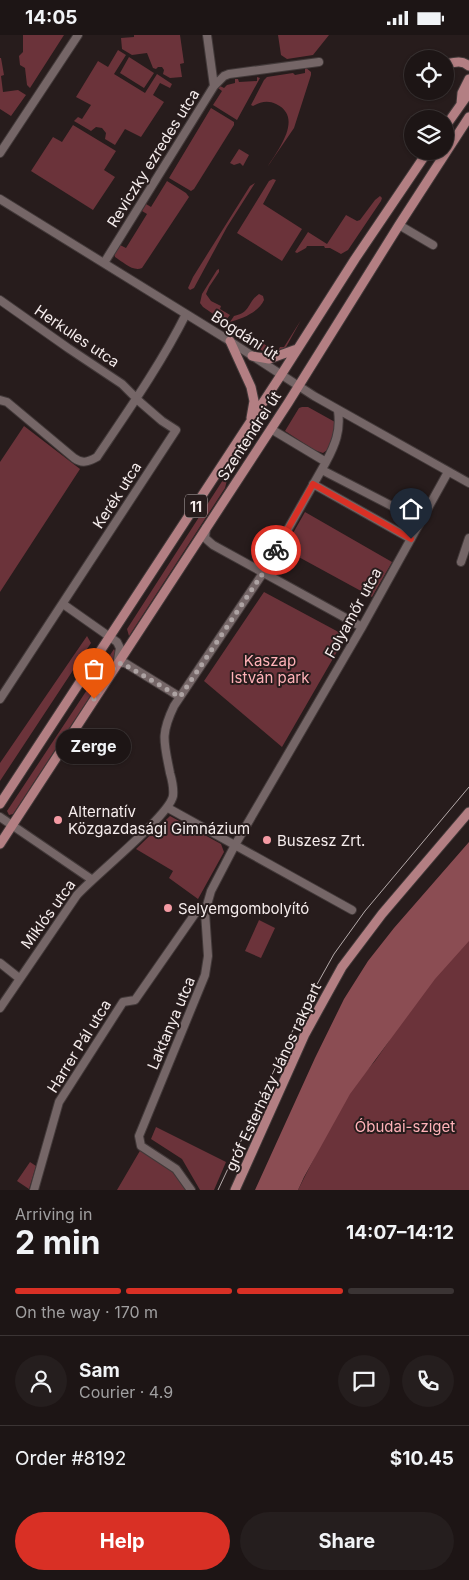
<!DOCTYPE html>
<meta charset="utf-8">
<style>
body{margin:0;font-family:Inter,sans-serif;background:#251e1e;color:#f1f3f6;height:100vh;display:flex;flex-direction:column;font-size:19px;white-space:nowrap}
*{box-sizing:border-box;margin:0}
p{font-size:16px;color:#a09fa0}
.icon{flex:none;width:28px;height:28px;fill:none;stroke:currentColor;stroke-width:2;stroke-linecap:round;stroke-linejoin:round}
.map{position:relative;height:1155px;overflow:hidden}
.details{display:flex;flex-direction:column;background:#1d1515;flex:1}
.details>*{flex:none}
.buttons{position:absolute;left:404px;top:15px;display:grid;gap:10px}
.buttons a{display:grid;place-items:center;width:50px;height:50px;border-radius:50%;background:#1d1515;box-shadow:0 1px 4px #0004,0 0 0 1px #3b3434;font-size:25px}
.pin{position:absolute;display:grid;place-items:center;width:42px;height:42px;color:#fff;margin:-51px -21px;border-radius:50% 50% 50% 0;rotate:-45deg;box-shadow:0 0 5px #0007}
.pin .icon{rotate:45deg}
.courier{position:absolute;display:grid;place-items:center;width:50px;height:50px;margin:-25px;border:4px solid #d93025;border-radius:50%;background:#fff;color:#222;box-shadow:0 1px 6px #0007}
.bubble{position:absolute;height:35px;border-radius:18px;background:#1d1515;box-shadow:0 1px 4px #0004,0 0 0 1px #3b3434;font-size:16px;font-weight:700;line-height:35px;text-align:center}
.overview em{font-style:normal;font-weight:700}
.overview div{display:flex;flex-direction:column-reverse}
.overview{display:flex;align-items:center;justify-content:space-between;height:85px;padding:0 15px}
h1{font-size:32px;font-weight:700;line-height:38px}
.bar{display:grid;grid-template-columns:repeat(4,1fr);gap:8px 5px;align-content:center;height:60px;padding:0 15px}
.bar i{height:6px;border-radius:4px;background:#3b3434}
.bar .on{background:#d93025}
.bar p{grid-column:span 4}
.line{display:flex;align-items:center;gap:12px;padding:0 15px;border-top:1px solid #3b3434}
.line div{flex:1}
.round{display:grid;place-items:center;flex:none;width:52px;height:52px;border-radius:26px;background:#251e1e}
.action{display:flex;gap:10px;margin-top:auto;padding:10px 15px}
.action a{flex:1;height:58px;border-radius:30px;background:#d93025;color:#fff;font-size:20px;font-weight:700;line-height:58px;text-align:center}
.action a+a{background:#251e1e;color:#f1f3f6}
.status{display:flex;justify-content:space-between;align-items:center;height:35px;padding:0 25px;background:#1d1515;direction:ltr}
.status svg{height:14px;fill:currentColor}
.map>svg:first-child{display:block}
.green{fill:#6b333a}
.water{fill:#8b4d53}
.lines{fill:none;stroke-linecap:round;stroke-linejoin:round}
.minor-casing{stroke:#423939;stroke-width:10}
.major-casing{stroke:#423939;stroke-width:11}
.minor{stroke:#756667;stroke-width:8}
.major{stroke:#b37f83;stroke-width:9}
.tram{stroke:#b4aaaa;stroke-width:1}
.done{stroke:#ada3a3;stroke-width:5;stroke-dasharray:0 9}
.route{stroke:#d93025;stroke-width:6}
.poi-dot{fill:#f49aa3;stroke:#271c1c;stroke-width:2}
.labels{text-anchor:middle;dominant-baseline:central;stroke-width:4;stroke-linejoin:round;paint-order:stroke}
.shield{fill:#271c1c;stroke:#b7aeae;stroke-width:1}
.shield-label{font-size:14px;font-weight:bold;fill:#f5ecec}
.street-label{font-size:15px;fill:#f5ecec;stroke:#271c1c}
.park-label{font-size:15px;fill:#ffb2b8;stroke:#271c1c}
.poi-label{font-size:15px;fill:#f5ecec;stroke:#271c1c;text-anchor:start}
</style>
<div class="status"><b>14:05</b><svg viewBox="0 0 49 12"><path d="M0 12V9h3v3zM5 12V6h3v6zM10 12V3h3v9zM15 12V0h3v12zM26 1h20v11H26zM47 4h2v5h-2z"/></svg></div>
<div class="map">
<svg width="469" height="1155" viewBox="0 0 469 1155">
<rect width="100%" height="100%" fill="#271c1c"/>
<path class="green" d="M 23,0 L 64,0 L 30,53 L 27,50 L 25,33 L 20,30 L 19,21 L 23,17 Z
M 134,0 L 180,0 L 184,28 L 180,29 L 182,42 L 170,43 L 163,39 L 164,35 L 162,32 L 158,32 L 156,34 L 153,33 L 147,18 L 132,20 L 122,14 L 121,3 L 134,2 Z
M 278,0 L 329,0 L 313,20 L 287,24 L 281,20 Z
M 118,15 L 126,20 L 114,39 L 145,58 L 157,39 L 172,49 L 170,53 L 160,48 L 153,60 L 164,67 L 141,102 L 125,94 L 115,110 L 105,104 L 106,98 L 102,93 L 96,92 L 91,96 L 74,86 L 78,82 L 82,84 L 91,70 L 76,62 L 98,26 L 108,32 Z
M 129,22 L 154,38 L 144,53 L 120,38 Z
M 0,23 L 1,23 L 4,40 L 1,41 L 3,57 L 18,55 L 26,60 L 11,81 L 0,74 Z
M 305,32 L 311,37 L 311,40 L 294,93 L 268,131 C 278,115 304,82 276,69 C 268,65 260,67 253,71 L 251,70 L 264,45 L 267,42 L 293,38 L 295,40 L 305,38 Z
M 257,42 L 260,43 L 237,85 L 213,70 L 222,56 L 218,53 L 220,51 L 224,53 L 227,50 L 235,48 L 235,44 L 238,44 L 239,47 L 257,46 Z
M 211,73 L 234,87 L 234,90 L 194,154 L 191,156 L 169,143 Z
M 73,90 L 116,116 L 104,135 L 115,142 L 93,175 L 31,136 L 53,102 L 62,107 Z
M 239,114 L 249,120 L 243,131 L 240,128 L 234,130 L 230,128 Z
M 273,144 L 276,145 L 263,169 L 302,194 L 282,226 L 237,198 L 269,146 Z
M 167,146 L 186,158 L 189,162 L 142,233 C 133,237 123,227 115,222 L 114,218 L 120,210 L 126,213 L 147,179 L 142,176 L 146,169 L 151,172 Z
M 255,148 L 227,192 L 194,253 L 190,255 L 188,253 L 193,242 L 250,151 Z
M 380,161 L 382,163 L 381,166 L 348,215 L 341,219 L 330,213 L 325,213 L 324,211 L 307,211 L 306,213 L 297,218 L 295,217 L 308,197 L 327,209 L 346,180 L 357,186 L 360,185 L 375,165 Z
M 219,234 L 219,237 L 209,252 L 206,259 L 211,266 L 221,271 L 220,274 L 230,280 L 226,285 L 222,285 L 203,272 L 200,268 L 202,259 L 217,235 Z
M 259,259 L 263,261 L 264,265 C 259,277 242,284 230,287 L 234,281 C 251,278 247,267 259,259 Z
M 301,285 L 285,314 L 269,320 L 238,300 L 240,296 L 242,295 L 275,316 L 278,316 L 280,312 L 284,312 Z
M 302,372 L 308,372 L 335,387 C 337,399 334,412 323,418 L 314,415 L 285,396 L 299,373 Z
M 24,391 L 80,434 L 0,557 L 0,427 Z
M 230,434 L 231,435 L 228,441 L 225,453 L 129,601 L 127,594 Z
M 305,477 L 392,527 L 372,562 L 284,514 Z
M 264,557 L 346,601 L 282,712 L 204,646 Z
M 87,601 L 91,608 L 0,746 L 0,728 Z
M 114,614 L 117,620 L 13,779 L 9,780 L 7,776 Z
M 170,781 L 221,809 L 224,817 L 198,864 L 169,843 L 173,836 L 136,814 Z
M 259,885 L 275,893 L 261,923 L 245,916 Z
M 469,898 L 469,1155 L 298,1155 L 347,1058 L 375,1026 L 389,1006 L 391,995 Z
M 156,1092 L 226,1127 L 214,1155 L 200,1155 L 182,1124 L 151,1104 Z
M 141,1114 L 173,1136 L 187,1155 L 117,1155 Z
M 30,1127 L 36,1131 L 29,1154 L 17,1146 Z"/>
<path class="water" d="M 469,807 L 469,906 L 435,944 L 350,1059 L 304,1142 L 298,1155 L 255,1155 L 315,1023 L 344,964 L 368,926 L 394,893 Z"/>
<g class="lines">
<defs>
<path id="minor" d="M 214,51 L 224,41 L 229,39 L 319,27
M 0,118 L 78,0
M 0,164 L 225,303 L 314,361 L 469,448
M 399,190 L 433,210
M 104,228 L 214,51 L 207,0
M 0,265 L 68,313 L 122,349 L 140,367 L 162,386 L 176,395 L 0,664
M 0,365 L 7,367 L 74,423 C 82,429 88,427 97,422 C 128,376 161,329 186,279
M 271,394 L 326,427
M 322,435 L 421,486
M 313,449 L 411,504
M 206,493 L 205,503 L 213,510 L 362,592
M 461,527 L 469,503
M 63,569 L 117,607 L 120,613 L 118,625
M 116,630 L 120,628 L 125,628 L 180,662
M 168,773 L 352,875
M 0,782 L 91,844
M 0,928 L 19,943
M 0,973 L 77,860 C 95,840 169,781 173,761 C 174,753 172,745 170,738 C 164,707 160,700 174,671 L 263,538 L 326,427 C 335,410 341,396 338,376
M 34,1155 L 59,1067 L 123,967 L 135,965 L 199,873
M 191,1155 L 176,1134 L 141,1111 L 139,1101 L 205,940 L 208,921 L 205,877 L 211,856 L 235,810 L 362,592 L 448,437"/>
<path id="major" d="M 446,29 C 455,27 462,25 469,31
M 461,69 L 462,58 L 469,44
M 445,92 L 469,58
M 230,306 L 251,352 L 254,366 L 251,383
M 252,321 L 269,324 L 297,314
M 0,769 L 281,340 L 355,224 L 428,116
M 0,809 L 288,368 L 399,190 L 469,82
M 235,1155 L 305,999 L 342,932 L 382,879 L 469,777"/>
</defs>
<use href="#minor" class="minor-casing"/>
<use href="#major" class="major-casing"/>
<use href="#minor" class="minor"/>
<use href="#major" class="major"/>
<path class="tram" d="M 218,1155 L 301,978 L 334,919 L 365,876 L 469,752"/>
</g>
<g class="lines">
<path class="done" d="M 94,664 L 116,630 L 122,628 L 180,662 L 263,538 L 276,515"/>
<path class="route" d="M 276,515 L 313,449 L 411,504"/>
</g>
<g class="poi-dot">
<circle cx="58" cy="785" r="5"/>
<circle cx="267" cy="805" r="5"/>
<circle cx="168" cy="873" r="5"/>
</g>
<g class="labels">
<rect class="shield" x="185" y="459.5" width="22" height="23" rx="4"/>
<g class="shield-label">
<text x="196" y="471">11</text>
</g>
<g class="street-label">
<text transform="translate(153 123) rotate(-58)">Reviczky ezredes utca</text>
<text transform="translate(245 300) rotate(33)">Bogdáni út</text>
<text transform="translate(77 301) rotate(34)">Herkules utca</text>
<text transform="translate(249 401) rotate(-57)">Szentendrei út</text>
<text transform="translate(117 460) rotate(-57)">Kerék utca</text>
<text transform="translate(353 578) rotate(-61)">Folyamőr utca</text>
<text transform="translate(48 879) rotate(-54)">Miklós utca</text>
<text transform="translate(171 988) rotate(-67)">Laktanya utca</text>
<text transform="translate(79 1011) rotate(-58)">Harrer Pál utca</text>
<text transform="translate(273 1042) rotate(-65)">gróf Esterházy János rakpart</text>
</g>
<g class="park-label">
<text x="270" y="625">Kaszap<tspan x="270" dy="17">István park</tspan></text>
<text x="405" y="1091">Óbudai-sziget</text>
</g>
<g class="poi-label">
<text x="68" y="776">Alternatív<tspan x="68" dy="17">Közgazdasági Gimnázium</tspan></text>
<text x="277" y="805">Buszesz Zrt.</text>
<text x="178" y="873">Selyemgombolyító</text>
</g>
</g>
</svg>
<div class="buttons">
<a><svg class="icon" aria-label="locate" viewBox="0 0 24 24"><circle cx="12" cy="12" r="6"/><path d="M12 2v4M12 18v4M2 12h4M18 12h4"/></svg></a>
<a><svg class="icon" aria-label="layers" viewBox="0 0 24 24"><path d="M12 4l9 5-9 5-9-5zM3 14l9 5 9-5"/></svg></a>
</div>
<div class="pin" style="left:94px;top:664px;background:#ea580c"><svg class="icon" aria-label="bag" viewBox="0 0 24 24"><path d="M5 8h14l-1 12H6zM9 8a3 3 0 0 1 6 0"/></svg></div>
<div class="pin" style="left:411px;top:504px;background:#1f2937"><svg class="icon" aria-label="home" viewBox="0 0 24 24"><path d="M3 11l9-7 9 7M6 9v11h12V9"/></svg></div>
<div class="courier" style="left:276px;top:515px"><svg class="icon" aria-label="bike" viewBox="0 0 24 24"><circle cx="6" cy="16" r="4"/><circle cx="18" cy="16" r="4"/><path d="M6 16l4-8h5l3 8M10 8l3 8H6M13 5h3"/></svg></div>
<div class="bubble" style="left:56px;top:694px;width:75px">Zerge</div>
</div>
<section class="details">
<div class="overview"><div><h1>2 min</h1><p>Arriving in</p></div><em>14:07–14:12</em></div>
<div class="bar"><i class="on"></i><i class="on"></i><i class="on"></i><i></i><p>On the way · 170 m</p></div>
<div class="line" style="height:90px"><a class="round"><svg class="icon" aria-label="person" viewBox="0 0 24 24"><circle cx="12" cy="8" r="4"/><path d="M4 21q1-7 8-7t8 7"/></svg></a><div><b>Sam</b><p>Courier · 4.9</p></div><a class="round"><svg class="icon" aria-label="chat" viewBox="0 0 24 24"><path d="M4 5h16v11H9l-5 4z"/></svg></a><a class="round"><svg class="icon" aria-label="phone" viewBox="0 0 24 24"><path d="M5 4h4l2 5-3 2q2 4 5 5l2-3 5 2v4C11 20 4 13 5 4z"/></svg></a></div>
<div class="line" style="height:65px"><div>Order #8192</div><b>$10.45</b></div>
<div class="action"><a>Help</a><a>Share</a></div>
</section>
